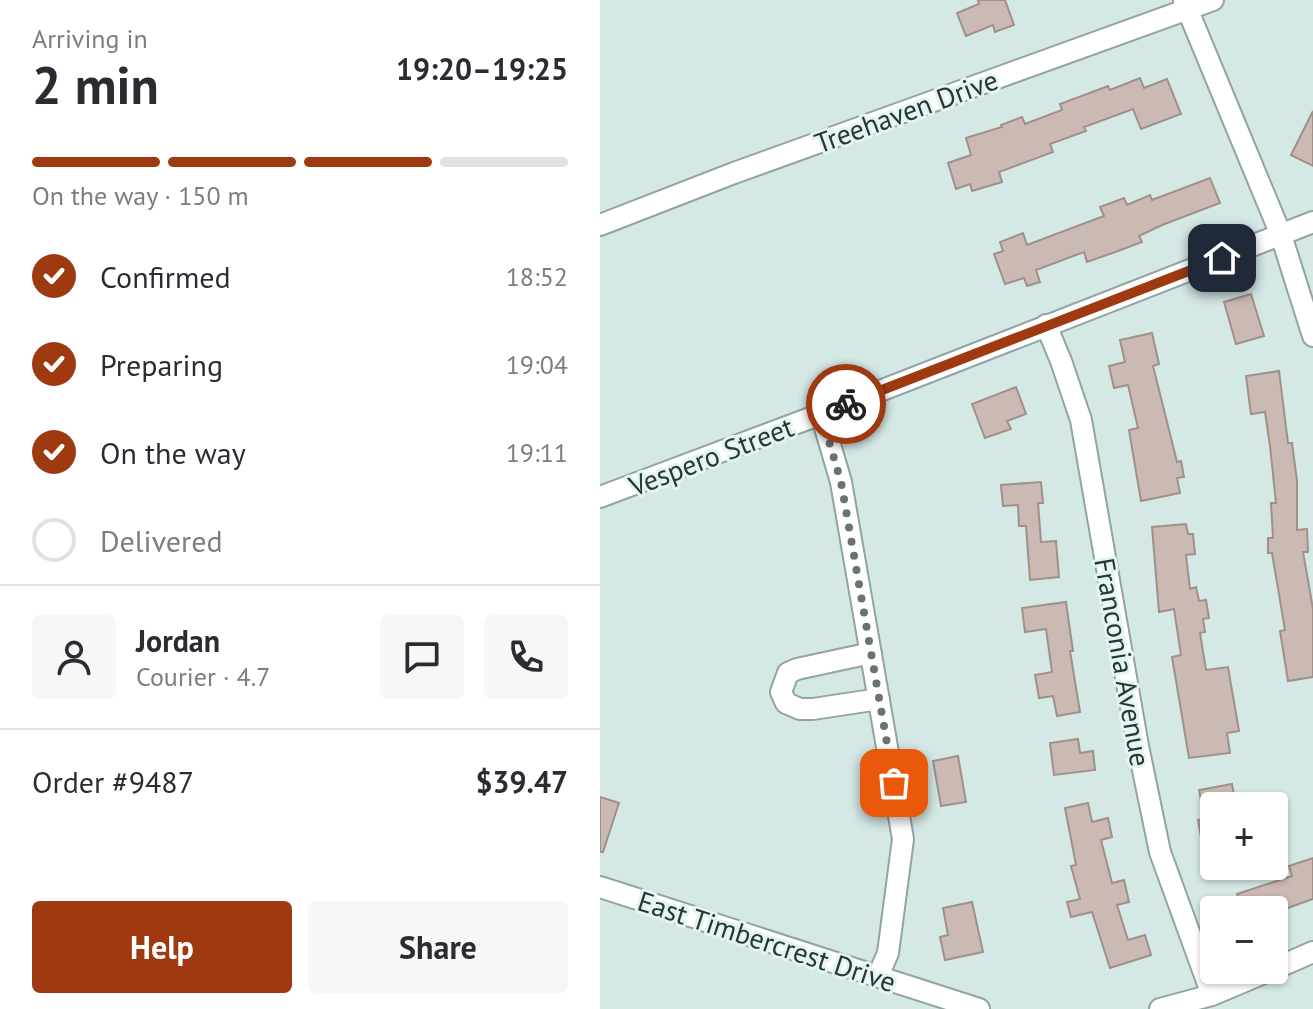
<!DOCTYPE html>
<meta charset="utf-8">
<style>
body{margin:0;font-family:"PT Sans",sans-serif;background:#f7f7f7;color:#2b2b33;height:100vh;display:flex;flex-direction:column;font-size:30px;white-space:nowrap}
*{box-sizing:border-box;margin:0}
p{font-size:26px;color:#7c7c81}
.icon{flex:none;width:44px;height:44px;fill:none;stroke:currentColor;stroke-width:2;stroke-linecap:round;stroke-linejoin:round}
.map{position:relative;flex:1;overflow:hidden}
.side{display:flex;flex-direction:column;background:#fff;width:600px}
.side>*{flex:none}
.buttons{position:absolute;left:600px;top:792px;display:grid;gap:16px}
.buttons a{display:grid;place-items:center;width:88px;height:88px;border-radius:8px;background:#fff;box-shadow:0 2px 6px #0004;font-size:40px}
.pin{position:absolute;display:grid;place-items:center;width:68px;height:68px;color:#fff;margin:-34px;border-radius:16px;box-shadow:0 4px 12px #0006}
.courier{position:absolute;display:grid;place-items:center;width:80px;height:80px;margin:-40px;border:6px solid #9f3a10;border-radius:50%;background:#fff;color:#222;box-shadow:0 2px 10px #0007}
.headline em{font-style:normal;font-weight:800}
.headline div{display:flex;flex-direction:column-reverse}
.headline{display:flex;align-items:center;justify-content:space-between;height:136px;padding:0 32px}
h1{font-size:52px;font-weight:800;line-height:60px}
.bar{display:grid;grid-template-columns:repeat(4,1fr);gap:12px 8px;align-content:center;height:96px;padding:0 32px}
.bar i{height:10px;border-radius:6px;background:#e1e1e2}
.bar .active{background:#9f3a10}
.bar p{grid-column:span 4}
.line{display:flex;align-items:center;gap:20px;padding:0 32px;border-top:2px solid #e1e1e2}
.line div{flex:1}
.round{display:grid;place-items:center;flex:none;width:84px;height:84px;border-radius:8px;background:#f7f7f7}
ol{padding:0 32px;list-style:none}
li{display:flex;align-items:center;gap:24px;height:88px}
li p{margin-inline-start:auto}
li .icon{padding:8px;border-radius:50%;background:#9f3a10;color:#fff;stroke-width:4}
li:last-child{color:#7c7c81}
li i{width:44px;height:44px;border:4px solid #e1e1e2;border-radius:50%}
.primary-button{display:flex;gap:16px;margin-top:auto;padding:16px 32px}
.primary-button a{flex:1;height:92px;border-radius:8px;background:#9f3a10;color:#fff;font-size:32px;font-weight:800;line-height:92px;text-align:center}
.primary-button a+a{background:#f7f7f7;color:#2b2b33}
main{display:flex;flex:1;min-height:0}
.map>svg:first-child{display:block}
.building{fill:#cbb9b4;stroke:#a0908a;stroke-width:2}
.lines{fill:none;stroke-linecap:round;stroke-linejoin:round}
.minor-casing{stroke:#91a4a1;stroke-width:24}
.minor{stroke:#fff;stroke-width:20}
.done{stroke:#677472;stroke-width:8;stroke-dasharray:0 14.4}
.route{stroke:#9f3a10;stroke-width:10}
.labels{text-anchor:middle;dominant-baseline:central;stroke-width:6;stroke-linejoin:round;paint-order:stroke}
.street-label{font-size:28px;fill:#2d3534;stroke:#e1f6f3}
</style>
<main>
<section class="side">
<div class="headline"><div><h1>2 min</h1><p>Arriving in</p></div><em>19:20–19:25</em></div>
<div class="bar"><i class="active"></i><i class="active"></i><i class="active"></i><i></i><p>On the way · 150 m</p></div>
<ol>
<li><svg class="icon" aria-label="check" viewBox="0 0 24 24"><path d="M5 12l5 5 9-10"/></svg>Confirmed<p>18:52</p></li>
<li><svg class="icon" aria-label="check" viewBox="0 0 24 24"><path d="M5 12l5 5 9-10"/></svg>Preparing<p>19:04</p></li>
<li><svg class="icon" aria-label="check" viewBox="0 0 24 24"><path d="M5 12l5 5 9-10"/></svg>On the way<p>19:11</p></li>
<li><i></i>Delivered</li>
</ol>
<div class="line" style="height:144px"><a class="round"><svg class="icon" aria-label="person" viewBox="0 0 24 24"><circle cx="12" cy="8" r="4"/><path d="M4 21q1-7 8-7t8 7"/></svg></a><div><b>Jordan</b><p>Courier · 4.7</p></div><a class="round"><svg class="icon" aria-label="chat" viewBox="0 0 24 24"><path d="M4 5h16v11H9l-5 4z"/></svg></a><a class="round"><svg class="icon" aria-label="phone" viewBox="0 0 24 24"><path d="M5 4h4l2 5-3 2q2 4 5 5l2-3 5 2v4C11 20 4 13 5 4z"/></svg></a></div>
<div class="line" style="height:104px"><div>Order #9487</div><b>$39.47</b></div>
<div class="primary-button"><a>Help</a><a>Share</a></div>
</section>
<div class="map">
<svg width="713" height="1009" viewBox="0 0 713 1009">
<rect width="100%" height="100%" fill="#d4e8e6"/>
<path class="building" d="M 378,0 L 405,0 L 414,25 L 395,32 L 393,25 L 366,36 L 357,13 L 379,4 Z
M 540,78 L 544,88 L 567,79 L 581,114 L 541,129 L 533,109 L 484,127 L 486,131 L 450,144 L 453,152 L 399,172 L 402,182 L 372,191 L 370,184 L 356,189 L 348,163 L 371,155 L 366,138 L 402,127 L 401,125 L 422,117 L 425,124 L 462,110 L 460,104 L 508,86 L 510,90 Z
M 713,111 L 713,166 L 691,155 Z
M 610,178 L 620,203 L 562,225 L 539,236 L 542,242 L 518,251 L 487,262 L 484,252 L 436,270 L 440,282 L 427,286 L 424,278 L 405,284 L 394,254 L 403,251 L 400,242 L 423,233 L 427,245 L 504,216 L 500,207 L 524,198 L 527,205 L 550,195 L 552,200 Z
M 651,294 L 664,336 L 636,344 L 624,302 Z
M 552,333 L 559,364 L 553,366 L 577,462 L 581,461 L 584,477 L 577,478 L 580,493 L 541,501 L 529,430 L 538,428 L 528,385 L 514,388 L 509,366 L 525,362 L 520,340 Z
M 679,371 L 688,443 L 692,443 L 697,481 L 697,530 L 707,529 L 708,552 L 703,552 L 713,609 L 713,677 L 688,681 L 680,631 L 685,630 L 672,553 L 668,553 L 668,538 L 673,538 L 671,503 L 676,503 L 670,446 L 665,412 L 651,414 L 646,376 Z
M 416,387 L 426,414 L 407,421 L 411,429 L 385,438 L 372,404 Z
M 441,482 L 443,503 L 438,503 L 441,542 L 456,541 L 459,577 L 430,580 L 426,526 L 419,526 L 418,505 L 403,506 L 401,485 Z
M 586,524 L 588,534 L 593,534 L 595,554 L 586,555 L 590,589 L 596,587 L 599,601 L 606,600 L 609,618 L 603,619 L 605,632 L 600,633 L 606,670 L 628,667 L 639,731 L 627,733 L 630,753 L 589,758 L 572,657 L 581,655 L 574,609 L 559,612 L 552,527 Z
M 466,602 L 473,651 L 470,651 L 480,712 L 457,716 L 453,696 L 439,698 L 435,675 L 452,672 L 446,629 L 425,632 L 422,608 Z
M 478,739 L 480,753 L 493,751 L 495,770 L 454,775 L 450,743 Z
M 358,756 L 366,802 L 341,806 L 333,761 Z
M 632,784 L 636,806 L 602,806 L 599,790 Z
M 0,797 L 19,803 L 3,852 L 0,852 Z
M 488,803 L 492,822 L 508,818 L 512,837 L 501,840 L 512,883 L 524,880 L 529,902 L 517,905 L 528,940 L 545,935 L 551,955 L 510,968 L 492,912 L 471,917 L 467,902 L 480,899 L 471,866 L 476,865 L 465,808 Z
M 614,817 L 614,835 L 601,837 L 598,820 Z
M 713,858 L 713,899 L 674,913 L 674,910 L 642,910 L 637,894 L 692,876 L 689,866 Z
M 372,902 L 383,952 L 345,960 L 340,937 L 348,935 L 343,908 Z"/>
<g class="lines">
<defs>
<path id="minor" d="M 584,1 L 681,235 L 713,336
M 0,225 L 134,173 L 613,0
M 446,325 L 461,361 L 481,420 L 538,746 L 560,852 L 612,995
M 221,414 L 241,482 L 303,839 L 288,953 L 278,976
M 0,497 L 221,414 L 713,222
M 271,653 L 197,669 L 188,673 L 181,692 L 186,703 L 200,709 L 213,709 L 279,699
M 0,887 L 379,1009
M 674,969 L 713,952
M 560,1009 L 612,995 L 671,970"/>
</defs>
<use href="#minor" class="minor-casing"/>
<use href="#minor" class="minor"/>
</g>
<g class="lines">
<path class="done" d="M 246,404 L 221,414 L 241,482 L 294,783"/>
<path class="route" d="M 246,404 L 622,258"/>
</g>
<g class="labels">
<g class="street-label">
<text transform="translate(306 111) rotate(-20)">Treehaven Drive</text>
<text transform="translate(111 456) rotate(-21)">Vespero Street</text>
<text transform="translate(523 662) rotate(80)">Franconia Avenue</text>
<text transform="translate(167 941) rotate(18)">East Timbercrest Drive</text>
</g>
</g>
</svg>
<div class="buttons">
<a>+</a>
<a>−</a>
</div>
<div class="pin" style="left:294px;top:783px;background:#ea580c"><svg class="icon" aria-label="bag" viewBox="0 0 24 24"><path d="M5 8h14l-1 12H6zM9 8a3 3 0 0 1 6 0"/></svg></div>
<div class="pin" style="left:622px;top:258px;background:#1f2937"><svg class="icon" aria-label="home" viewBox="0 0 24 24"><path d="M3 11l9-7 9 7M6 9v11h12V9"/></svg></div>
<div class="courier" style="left:246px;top:404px"><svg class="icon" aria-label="bike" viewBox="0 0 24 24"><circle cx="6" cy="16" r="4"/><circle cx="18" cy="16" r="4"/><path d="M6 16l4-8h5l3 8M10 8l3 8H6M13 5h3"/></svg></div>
</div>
</main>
